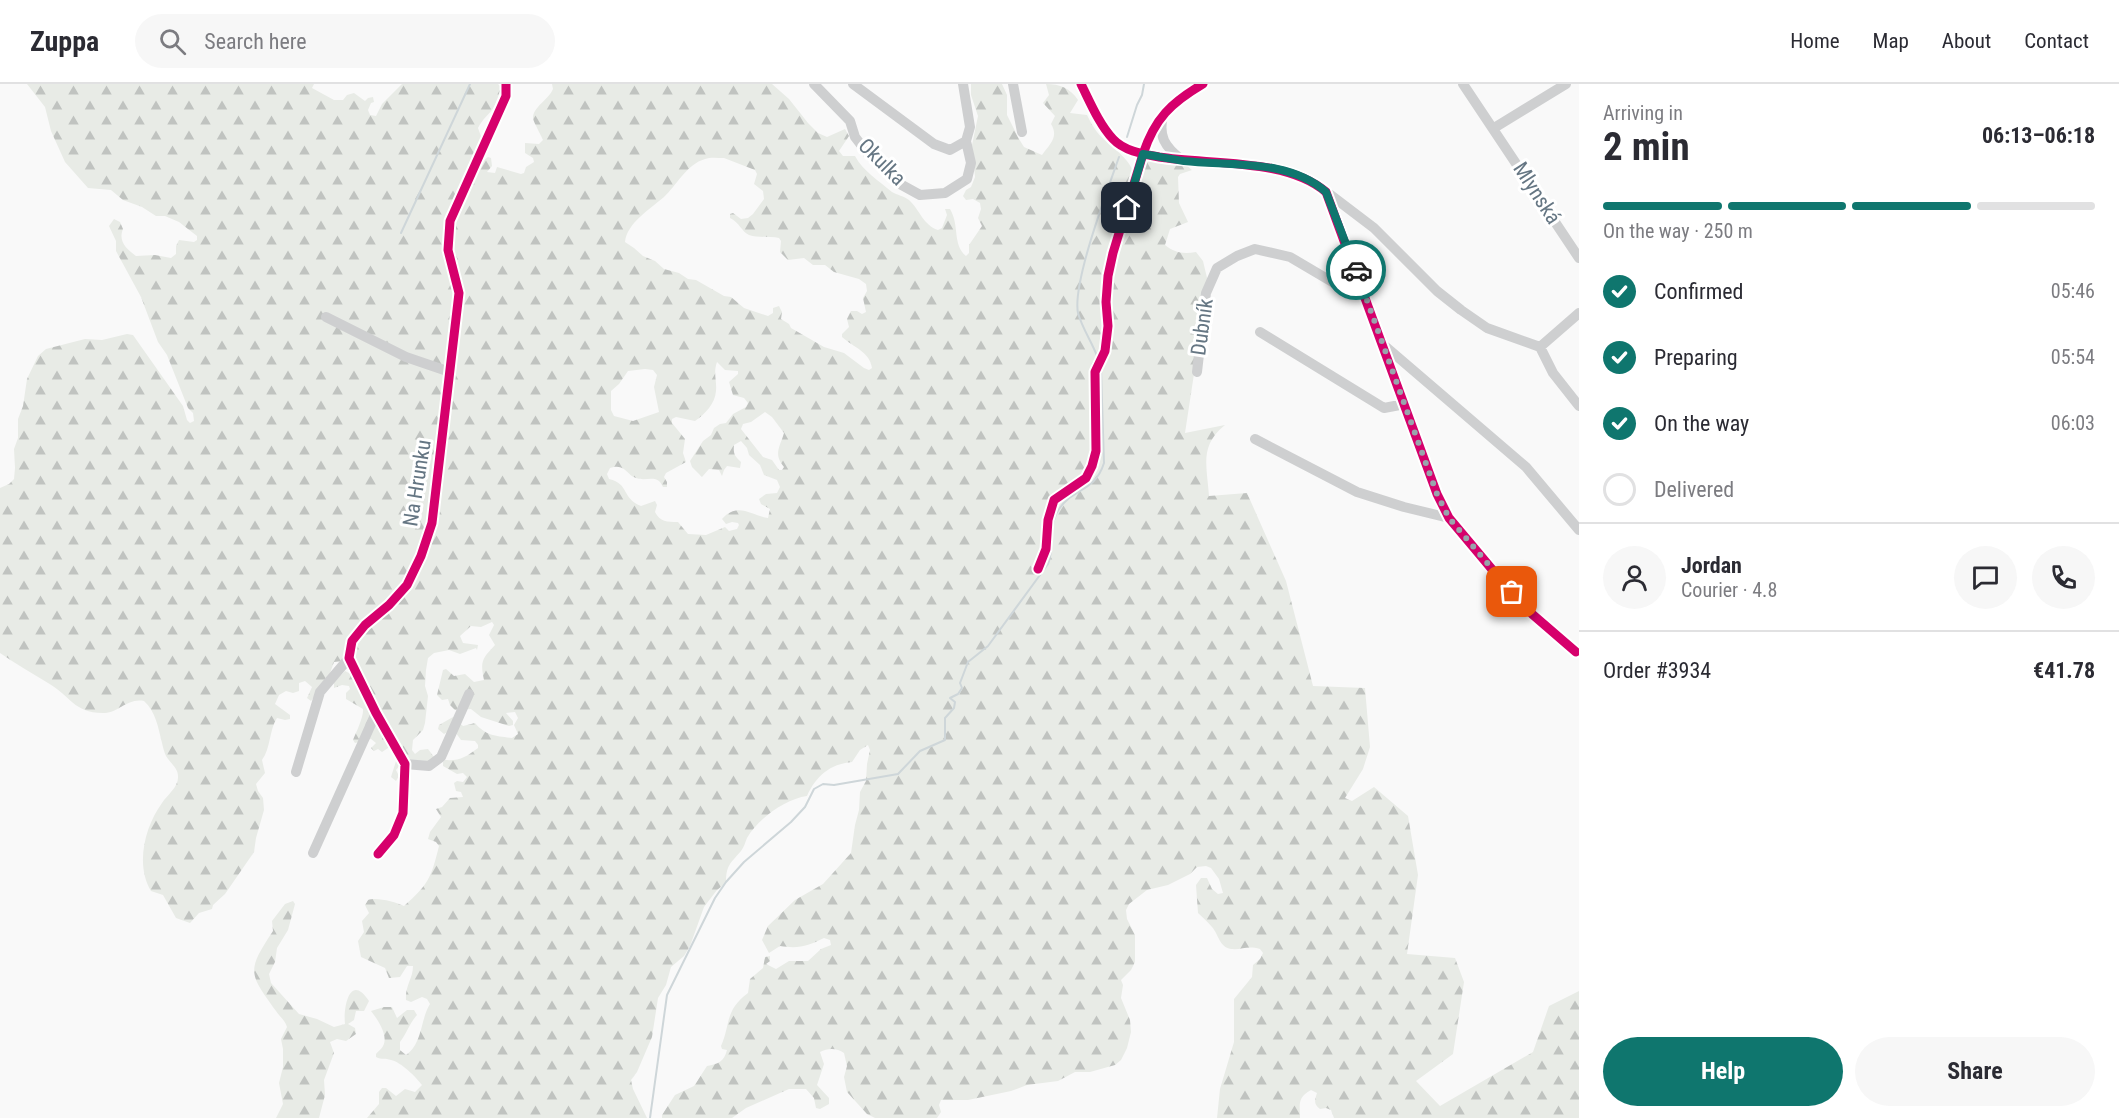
<!DOCTYPE html>
<meta charset="utf-8">
<style>
body{margin:0;font-family:"Roboto Condensed",sans-serif;background:#f7f7f7;color:#2b2b33;height:100vh;display:flex;flex-direction:column;font-size:22px;white-space:nowrap}
*{box-sizing:border-box;margin:0}
p{font-size:20px;color:#7c7c81}
.icon{flex:none;width:33px;height:33px;fill:none;stroke:currentColor;stroke-width:2;stroke-linecap:round;stroke-linejoin:round}
.map{position:relative;flex:1;overflow:hidden}
.drawer{display:flex;flex-direction:column;background:#fff;width:540px}
.drawer>*{flex:none}
.pin{position:absolute;display:grid;place-items:center;width:51px;height:51px;color:#fff;margin:-26px;border-radius:12px;box-shadow:0 3px 9px #0006}
.courier{position:absolute;display:grid;place-items:center;width:60px;height:60px;margin:-30px;border:4px solid #0f766e;border-radius:50%;background:#fff;color:#222;box-shadow:0 2px 8px #0007}
.summary em{font-style:normal;font-weight:700}
.summary div{display:flex;flex-direction:column-reverse}
.summary{display:flex;align-items:center;justify-content:space-between;height:102px;padding:0 24px}
h1{font-size:39px;font-weight:700;line-height:45px}
.bar{display:grid;grid-template-columns:repeat(4,1fr);gap:9px 6px;align-content:center;height:72px;padding:0 24px}
.bar i{height:8px;border-radius:4px;background:#e1e1e2}
.bar .on{background:#0f766e}
.bar p{grid-column:span 4}
.line{display:flex;align-items:center;gap:15px;padding:0 24px;border-top:2px solid #e1e1e2}
.line div{flex:1}
.round{display:grid;place-items:center;flex:none;width:63px;height:63px;border-radius:32px;background:#f7f7f7}
ol{padding:0 24px;list-style:none}
li{display:flex;align-items:center;gap:18px;height:66px}
li p{margin-inline-start:auto}
li .icon{padding:6px;border-radius:50%;background:#0f766e;color:#fff;stroke-width:4}
li:last-child{color:#7c7c81}
li i{width:33px;height:33px;border:3px solid #e1e1e2;border-radius:50%}
.button{display:flex;gap:12px;margin-top:auto;padding:12px 24px}
.button a{flex:1;height:69px;border-radius:36px;background:#0f766e;color:#fff;font-size:24px;font-weight:700;line-height:69px;text-align:center}
.button a+a{background:#f7f7f7;color:#2b2b33}
header{display:flex;align-items:center;gap:36px;box-sizing:border-box;height:84px;padding:0 30px;background:#fff;border-bottom:2px solid #e1e1e2}
header strong{font-size:28px}
nav{display:flex;gap:33px;margin-inline-start:auto;font-size:21px}
.search{width:420px;height:54px;background:#f7f7f7;display:flex;align-items:center;gap:15px;box-sizing:border-box;padding:0 21px;border-radius:33px;color:#7c7c81;font-size:22px}
main{display:flex;flex:1;min-height:0}
.map>svg:first-child{display:block}
.forest{fill:url(#forest-firs);fill-rule:evenodd}
.lines{fill:none;stroke-linecap:round;stroke-linejoin:round}
.stream{stroke:#ced6d9;stroke-width:2}
.minor{stroke:#cecfd0;stroke-width:10}
.cycleway-casing{stroke:#fff;stroke-width:13}
.cycleway{stroke:#d6006c;stroke-width:9}
.done{stroke:#99a4ac;stroke-width:6;stroke-dasharray:0 10.8}
.route{stroke:#0f766e;stroke-width:8}
.labels{text-anchor:middle;dominant-baseline:central;stroke-width:6;stroke-linejoin:round;paint-order:stroke}
.street-label{font-size:21px;fill:#657683;stroke:#fff}
</style>
<header>
<strong>Zuppa</strong>
<div class="search"><svg class="icon" aria-label="search" viewBox="0 0 24 24"><circle cx="10" cy="10" r="6"/><path d="M15 15l6 6"/></svg>Search here</div>
<nav><a>Home</a><a>Map</a><a>About</a><a>Contact</a></nav>
</header>
<main>
<div class="map">
<svg width="1579" height="1034" viewBox="0 0 1579 1034">
<defs>
<pattern id="forest-firs" width="22" height="20" patternUnits="userSpaceOnUse" patternTransform="scale(1.5)"><rect width="22" height="20" fill="#e8ebe6"/><path d="M5 1l3.5 6h-7zM16 11l3.5 6h-7z" fill="#c0c3c0"/></pattern>
</defs>
<rect width="100%" height="100%" fill="#f9f9f9"/>
<path class="forest" d="M 27,0 L 314,0 L 312,4 L 334,16 L 343,16 L 347,11 L 354,9 L 365,17 L 368,14 L 373,13 L 374,18 L 371,19 L 368,26 L 370,31 L 376,32 L 382,20 L 402,0 L 498,0 L 502,4 C 498,10 497,18 494,23 C 489,31 483,34 478,44 L 483,58 L 479,77 L 483,77 L 488,73 L 491,74 L 492,82 L 487,88 L 495,89 L 497,83 L 521,90 L 524,89 L 526,83 L 534,78 L 533,74 L 525,69 L 525,59 L 539,60 L 543,56 C 541,51 533,37 533,34 C 533,23 549,15 553,5 L 552,0 L 772,0 L 789,15 L 808,39 L 818,49 L 827,53 L 845,45 L 849,52 L 839,67 L 843,72 L 855,72 C 863,87 879,97 892,108 C 897,111 904,112 909,116 C 920,126 923,141 938,146 L 942,144 L 947,131 L 945,125 L 950,125 C 960,142 952,160 966,172 L 969,169 L 969,161 L 982,142 L 978,134 L 981,125 L 980,119 L 973,115 L 966,116 L 963,112 L 966,106 L 971,103 L 975,93 L 972,61 L 978,32 L 971,11 L 971,0 L 1002,0 L 1007,11 L 1007,31 L 1019,55 L 1024,63 L 1042,71 C 1050,60 1059,53 1051,40 L 1055,32 L 1043,19 L 1049,11 L 1046,0 C 1060,0 1070,4 1078,16 L 1070,29 L 1087,31 C 1090,37 1093,43 1097,48 C 1108,62 1126,70 1133,87 C 1153,71 1172,69 1192,86 L 1180,90 L 1178,93 L 1179,119 L 1188,138 L 1170,145 L 1165,161 C 1175,169 1183,170 1196,168 L 1203,177 L 1208,198 L 1185,349 L 1225,341 C 1199,362 1207,382 1209,412 L 1247,409 L 1286,497 L 1313,602 L 1365,604 L 1370,663 L 1363,685 L 1345,714 L 1352,717 L 1374,703 L 1408,732 L 1418,791 L 1407,870 L 1455,874 L 1464,898 L 1453,970 L 1416,997 L 1440,1022 L 1533,968 L 1549,922 L 1579,907 L 1579,1034 L 1334,1034 L 1331,1026 L 1326,1024 L 1320,1025 C 1313,1020 1315,1016 1317,1009 L 1311,1006 C 1297,1014 1300,1020 1300,1034 L 1217,1034 L 1220,1005 L 1234,958 L 1234,915 L 1252,893 L 1253,881 L 1260,875 L 1263,869 L 1260,865 C 1247,861 1243,866 1231,865 C 1219,863 1219,851 1212,843 C 1208,838 1203,834 1198,829 L 1196,801 L 1201,794 L 1207,794 L 1212,805 L 1218,810 L 1223,809 L 1219,795 L 1211,784 L 1206,782 L 1197,783 L 1190,790 L 1168,801 L 1147,806 L 1129,820 L 1126,826 L 1127,835 L 1135,851 L 1135,878 L 1131,886 L 1121,896 L 1123,901 L 1121,914 L 1130,936 L 1131,948 L 1127,964 L 1121,976 L 1115,981 L 1090,988 L 1075,988 L 1058,997 L 1027,1001 L 1011,1007 L 968,1016 L 941,1016 L 939,1021 L 941,1028 L 937,1034 L 875,1034 L 867,1030 L 847,1008 L 844,993 L 847,982 L 844,969 C 837,964 828,964 820,968 L 824,980 L 817,1001 L 829,1014 L 829,1020 L 820,1025 L 816,1024 L 814,1014 L 806,1005 L 789,1005 L 746,1024 L 732,1034 L 662,1034 L 662,1031 L 675,1011 L 694,1002 L 707,982 C 718,980 724,978 727,966 L 722,965 L 721,962 C 731,940 724,927 748,909 L 750,895 L 763,884 L 765,873 L 770,872 L 770,877 L 766,880 L 776,885 L 789,877 L 808,877 L 821,865 L 831,861 L 830,856 L 824,854 C 808,862 799,865 780,862 L 769,869 L 762,856 L 768,842 L 795,816 L 823,800 L 851,769 L 855,741 L 859,726 L 860,708 L 866,697 L 867,680 L 870,666 L 868,661 L 860,666 L 852,678 C 830,680 816,692 807,712 C 785,715 758,735 747,754 C 745,759 744,763 741,767 C 730,780 726,781 726,799 L 717,806 L 704,823 L 690,862 L 684,872 L 671,883 L 666,901 L 658,914 L 652,953 L 637,988 L 631,996 L 633,1005 L 647,1034 L 367,1034 L 379,1020 L 379,1008 L 382,1004 L 386,1004 L 396,1012 L 405,1005 L 415,1008 L 422,1001 C 416,993 401,978 391,976 C 385,974 382,976 376,973 L 376,970 C 378,967 382,965 383,962 C 389,951 377,935 371,927 L 384,923 L 392,923 L 397,934 L 407,926 L 414,926 L 417,931 C 409,940 407,949 400,958 L 400,966 L 406,971 C 423,959 420,936 430,920 L 427,915 L 422,913 L 411,918 L 406,916 C 405,901 413,895 413,882 L 407,882 L 400,893 L 389,894 L 385,884 L 361,873 L 358,857 L 364,848 L 362,837 L 369,829 L 365,821 L 368,816 C 377,813 395,818 404,822 C 429,800 431,794 439,762 L 436,758 L 428,755 L 430,748 L 441,733 L 436,725 L 442,723 L 450,714 L 463,713 L 461,708 L 456,707 L 454,699 L 457,697 L 463,698 L 467,693 L 463,689 L 457,690 L 443,682 L 443,678 L 445,676 C 460,677 466,673 478,664 L 478,661 L 475,657 L 461,656 L 453,645 L 444,650 L 438,645 L 439,641 L 453,633 L 463,642 L 475,639 C 486,652 496,652 512,654 L 518,650 L 514,641 L 518,634 L 515,628 L 506,629 L 513,637 L 513,641 L 509,642 L 481,633 L 471,625 L 455,626 L 450,621 L 448,615 L 442,616 L 437,611 L 443,586 L 446,585 L 454,592 L 465,590 L 474,598 L 484,596 C 480,577 482,575 495,561 L 489,551 L 494,541 L 492,538 L 481,543 L 471,542 L 460,552 L 463,559 L 478,561 L 477,566 L 476,564 L 460,570 L 449,566 L 434,569 L 428,574 L 426,586 L 425,602 L 428,612 L 425,639 L 423,646 L 413,656 L 412,666 L 415,670 L 420,666 L 428,665 L 437,677 L 400,681 L 396,686 L 399,692 L 396,697 L 391,693 L 397,674 L 391,662 L 382,668 L 378,665 L 374,667 L 371,664 L 376,659 L 371,655 L 355,659 L 353,656 C 356,649 364,632 363,625 L 346,615 L 346,609 L 350,605 L 349,602 L 342,601 L 334,604 L 334,598 L 345,587 L 351,590 L 363,603 L 354,569 L 343,577 L 334,578 L 329,592 L 311,617 L 307,614 L 312,603 L 305,597 L 299,599 L 299,607 L 293,609 L 286,607 L 279,611 L 275,620 L 290,631 L 290,635 L 285,636 L 277,634 C 269,646 271,664 262,676 L 265,689 L 256,700 L 258,707 L 263,714 L 264,726 L 256,754 L 254,768 L 225,810 L 213,821 L 212,825 L 199,829 L 190,839 L 176,834 L 163,811 L 151,807 C 135,781 145,742 162,719 C 167,711 179,703 178,692 C 178,684 170,679 166,672 C 164,668 163,663 162,659 C 158,643 156,628 144,617 C 127,614 118,629 105,629 C 74,630 71,612 48,599 C 32,589 16,580 0,569 L 0,404 L 9,400 L 14,395 L 15,384 L 14,365 L 18,354 L 18,335 L 23,322 L 27,295 L 38,272 L 46,265 L 85,255 L 102,256 L 127,250 L 133,251 L 183,322 L 187,336 L 190,339 L 194,337 L 193,329 L 188,324 L 167,271 L 158,258 L 141,213 L 116,167 L 116,157 L 109,142 L 114,135 L 120,138 L 123,145 C 118,157 126,165 136,172 L 155,171 L 171,174 L 176,170 L 176,162 L 179,156 L 194,158 L 197,156 L 197,152 L 179,138 L 165,132 L 156,132 L 142,123 L 123,116 L 111,106 L 88,104 L 65,78 L 51,47 L 45,23 ZM 724,74 L 755,86 L 757,90 L 754,100 L 763,107 L 764,115 L 753,130 L 748,134 L 741,135 L 733,129 L 730,130 L 730,134 C 739,138 742,148 749,151 C 758,154 770,152 779,154 L 781,157 L 780,168 L 788,176 L 804,174 L 813,181 L 825,181 L 834,188 L 859,195 L 866,200 L 867,207 L 863,214 L 866,228 L 862,230 L 857,227 L 851,227 L 847,235 L 849,243 L 842,250 L 842,253 C 853,263 870,268 872,284 L 869,286 L 864,284 L 844,269 L 824,263 L 791,244 L 789,240 L 781,235 L 782,228 L 779,222 L 773,224 L 773,229 L 768,232 L 744,224 L 731,213 L 724,212 L 696,196 L 688,195 L 679,189 L 664,185 L 655,177 L 643,172 L 634,164 L 625,158 C 627,139 650,125 664,113 C 676,102 687,80 705,75 C 710,73 718,74 724,74 ZM 717,278 L 725,286 L 738,287 L 738,290 L 729,298 L 733,311 L 744,314 L 748,319 L 746,323 L 733,330 L 726,339 L 720,340 L 714,344 L 711,351 L 703,357 L 690,377 L 692,383 L 702,393 L 709,385 L 719,386 L 722,392 L 724,386 L 727,382 L 740,384 L 741,378 C 735,372 733,370 734,361 L 741,357 L 747,364 L 749,371 L 760,381 L 764,391 L 777,396 L 780,403 L 777,409 L 766,410 L 759,415 L 761,420 L 770,425 L 768,434 C 752,432 738,417 722,435 L 726,440 L 732,438 L 738,439 L 739,441 L 737,445 L 729,447 L 725,443 L 706,451 L 688,450 L 678,438 C 667,438 660,438 655,428 L 657,421 L 655,417 L 641,422 C 621,414 630,400 609,395 L 607,390 L 610,384 C 626,379 626,391 636,394 C 647,398 657,389 663,403 L 667,403 L 667,398 L 664,393 L 666,389 L 686,378 L 683,369 L 685,355 L 672,339 L 672,335 L 676,333 L 695,337 C 705,330 715,320 716,307 C 717,296 713,289 717,278 ZM 645,285 L 653,286 L 657,291 L 654,303 L 659,328 L 633,337 L 614,332 L 611,326 L 611,307 L 619,300 L 628,287 ZM 765,328 L 772,333 L 784,349 C 780,363 773,370 784,383 L 782,386 L 779,386 L 772,376 L 763,373 L 741,345 L 743,340 L 751,338 Z
M 293,817 L 295,820 L 288,846 L 277,864 L 275,878 L 269,890 L 271,899 L 299,930 L 317,935 L 334,943 L 345,940 C 343,923 350,888 369,917 L 364,927 L 356,927 L 354,936 L 348,940 L 355,944 L 356,950 L 346,957 L 337,955 L 330,958 L 334,969 L 324,996 L 325,1011 L 319,1034 L 276,1034 L 283,1020 L 279,999 L 283,983 L 283,965 L 281,955 L 287,943 C 285,936 280,933 276,927 C 249,889 246,888 273,847 L 272,837 L 285,820 Z"/>
<g class="lines">
<path class="stream" d="M 1127,53 L 1137,21 L 1142,11 L 1144,0
M 401,149 L 470,0
M 1097,272 C 1092,258 1082,244 1078,229 C 1072,199 1108,105 1119,73
M 650,1034 L 667,911 L 715,814 L 726,798 L 744,778 L 791,738 L 805,723 L 814,705 L 823,700 L 834,701 L 898,690 L 920,667 L 945,656 L 945,634 L 954,624 L 955,618 L 950,614 L 958,610 L 962,604 L 960,599 L 968,578 L 988,562 L 1048,480 C 1055,463 1048,441 1059,425 C 1073,404 1095,408 1104,379 L 1101,286"/>
<path class="minor" d="M 814,0 L 850,37 L 855,53 L 869,71 L 900,100 L 920,111 L 945,109 L 967,95 L 971,79 L 966,57 L 970,43 L 963,0
M 853,0 L 934,60 L 950,66 L 966,57
M 1013,0 L 1022,48
M 1081,0 C 1090,18 1099,40 1113,55 C 1124,67 1143,70 1159,73 C 1210,81 1287,74 1326,108 L 1437,410 L 1449,434 L 1506,502 L 1532,530 L 1576,568
M 1463,0 L 1579,174
M 1163,32 C 1158,52 1165,63 1181,75
M 1494,44 L 1566,0
M 1328,109 L 1374,144 L 1437,207 L 1461,226 L 1487,244 L 1540,263 L 1579,229
M 326,233 L 406,273 L 450,288
M 1260,248 L 1384,324 L 1405,320
M 1386,263 L 1526,383 L 1579,446
M 1540,263 L 1553,289 L 1579,322
M 1197,288 L 1206,209 L 1217,184 L 1237,172 L 1255,165 L 1290,173 L 1351,209 L 1364,209
M 1255,355 L 1357,408 L 1404,423 L 1449,434
M 1038,485 L 1046,465 L 1048,436 L 1054,416 L 1086,394 L 1092,382 L 1096,367 L 1095,288 L 1105,267 L 1108,242 L 1106,218 L 1108,192 L 1113,169 L 1143,70 C 1155,34 1171,19 1203,0
M 405,680 L 429,682 L 441,673 L 469,610
M 296,688 L 320,608 L 349,574
M 313,769 L 376,629
M 378,770 L 394,751 L 403,729 L 405,680 L 376,629 L 349,574 L 352,557 L 365,541 L 389,521 L 407,501 L 421,472 L 432,439 L 459,209 L 448,166 L 450,137 L 506,12 L 506,0"/>
<defs>
<path id="cycleway" d="M 1081,0 C 1090,18 1099,40 1113,55 C 1124,67 1143,70 1159,73 C 1210,81 1287,74 1326,108 L 1437,410 L 1449,434 L 1506,502 L 1532,530 L 1576,568
M 1038,485 L 1046,465 L 1048,436 L 1054,416 L 1086,394 L 1092,382 L 1096,367 L 1095,288 L 1105,267 L 1108,242 L 1106,218 L 1108,192 L 1113,169 L 1143,70 C 1155,34 1171,19 1203,0
M 378,770 L 394,751 L 403,729 L 405,680 L 376,629 L 349,574 L 352,557 L 365,541 L 389,521 L 407,501 L 421,472 L 432,439 L 459,209 L 448,166 L 450,137 L 506,12 L 506,0"/>
</defs>
<use href="#cycleway" class="cycleway-casing"/>
<use href="#cycleway" class="cycleway"/>
</g>
<g class="lines">
<path class="done" d="M 1356,186 L 1437,410 L 1449,434 L 1512,508"/>
<path class="route" d="M 1127,124 L 1143,70 C 1156,72 1170,75 1184,77 C 1231,82 1289,75 1326,108 L 1356,186"/>
</g>
<g class="labels">
<g class="street-label">
<text transform="translate(882 78) rotate(45)">Okulka</text>
<text transform="translate(1537 109) rotate(57)">Mlynská</text>
<text transform="translate(1202 243) rotate(-82)">Dubník</text>
<text transform="translate(417 399) rotate(-81)">Na Hrunku</text>
</g>
</g>
</svg>
<div class="pin" style="left:1512px;top:508px;background:#ea580c"><svg class="icon" aria-label="bag" viewBox="0 0 24 24"><path d="M5 8h14l-1 12H6zM9 8a3 3 0 0 1 6 0"/></svg></div>
<div class="pin" style="left:1127px;top:124px;background:#1f2937"><svg class="icon" aria-label="home" viewBox="0 0 24 24"><path d="M3 11l9-7 9 7M6 9v11h12V9"/></svg></div>
<div class="courier" style="left:1356px;top:186px"><svg class="icon" aria-label="car" viewBox="0 0 24 24"><path d="M5 17H2v-5l4-1 3-4h7l3 4 3 1v5h-3M9 17h6M6 11h13"/><circle cx="7" cy="17" r="2"/><circle cx="17" cy="17" r="2"/></svg></div>
</div>
<section class="drawer">
<div class="summary"><div><h1>2 min</h1><p>Arriving in</p></div><em>06:13–06:18</em></div>
<div class="bar"><i class="on"></i><i class="on"></i><i class="on"></i><i></i><p>On the way · 250 m</p></div>
<ol>
<li><svg class="icon" aria-label="check" viewBox="0 0 24 24"><path d="M5 12l5 5 9-10"/></svg>Confirmed<p>05:46</p></li>
<li><svg class="icon" aria-label="check" viewBox="0 0 24 24"><path d="M5 12l5 5 9-10"/></svg>Preparing<p>05:54</p></li>
<li><svg class="icon" aria-label="check" viewBox="0 0 24 24"><path d="M5 12l5 5 9-10"/></svg>On the way<p>06:03</p></li>
<li><i></i>Delivered</li>
</ol>
<div class="line" style="height:108px"><a class="round"><svg class="icon" aria-label="person" viewBox="0 0 24 24"><circle cx="12" cy="8" r="4"/><path d="M4 21q1-7 8-7t8 7"/></svg></a><div><b>Jordan</b><p>Courier · 4.8</p></div><a class="round"><svg class="icon" aria-label="chat" viewBox="0 0 24 24"><path d="M4 5h16v11H9l-5 4z"/></svg></a><a class="round"><svg class="icon" aria-label="phone" viewBox="0 0 24 24"><path d="M5 4h4l2 5-3 2q2 4 5 5l2-3 5 2v4C11 20 4 13 5 4z"/></svg></a></div>
<div class="line" style="height:78px"><div>Order #3934</div><b>€41.78</b></div>
<div class="button"><a>Help</a><a>Share</a></div>
</section>
</main>
